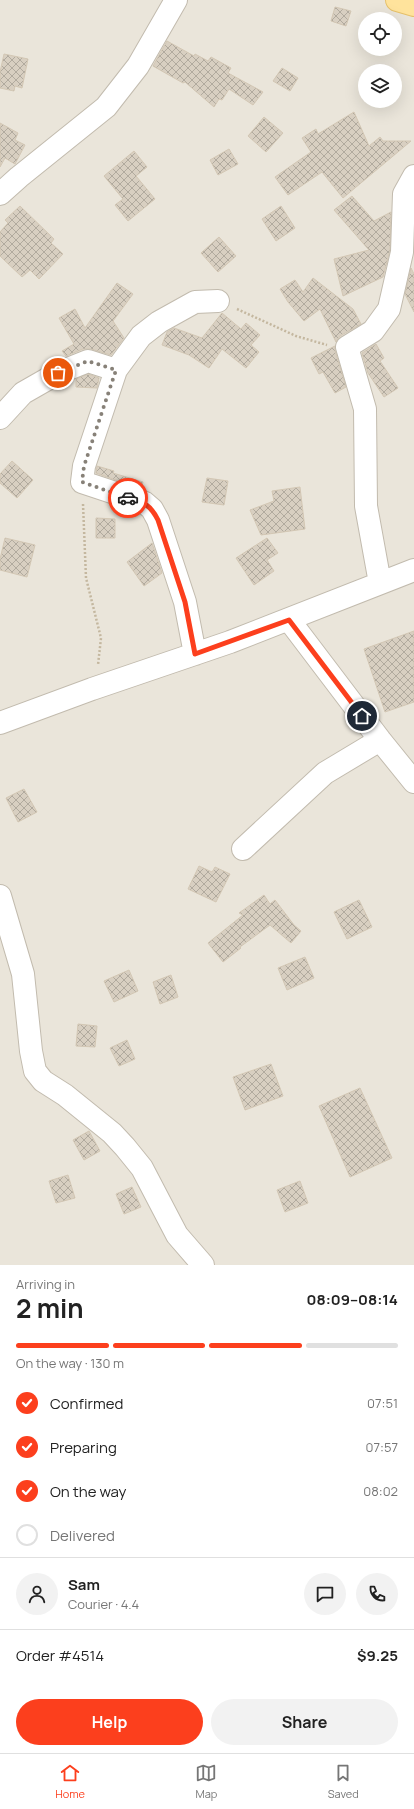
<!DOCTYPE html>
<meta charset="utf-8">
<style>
body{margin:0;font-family:Manrope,sans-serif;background:#f2f2f2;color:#222;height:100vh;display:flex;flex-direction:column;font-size:15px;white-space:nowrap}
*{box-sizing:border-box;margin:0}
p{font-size:13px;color:#767676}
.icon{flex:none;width:22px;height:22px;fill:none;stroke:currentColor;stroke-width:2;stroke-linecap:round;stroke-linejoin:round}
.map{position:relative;height:1265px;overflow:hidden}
.sheet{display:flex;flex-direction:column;background:#fff;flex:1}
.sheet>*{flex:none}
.buttons{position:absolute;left:358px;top:12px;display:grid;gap:8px}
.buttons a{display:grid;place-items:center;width:44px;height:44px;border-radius:50%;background:#fff;box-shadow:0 4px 16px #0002;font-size:20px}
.pin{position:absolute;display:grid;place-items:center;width:34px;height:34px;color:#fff;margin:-17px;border:2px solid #fff;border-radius:50%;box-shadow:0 1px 4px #0007}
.courier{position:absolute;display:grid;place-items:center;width:40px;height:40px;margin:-20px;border:3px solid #fc3f1d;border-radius:50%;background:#fff;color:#222;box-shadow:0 1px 5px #0007}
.summary em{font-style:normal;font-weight:700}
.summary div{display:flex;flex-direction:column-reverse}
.summary{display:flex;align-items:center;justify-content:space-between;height:68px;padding:0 16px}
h1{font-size:26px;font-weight:700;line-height:30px}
.bar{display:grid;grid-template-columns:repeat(4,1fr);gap:6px 4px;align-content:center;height:48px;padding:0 16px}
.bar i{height:5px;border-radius:3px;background:#e0e0e0}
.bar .selected{background:#fc3f1d}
.bar p{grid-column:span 4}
.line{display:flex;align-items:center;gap:10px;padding:0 16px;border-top:1px solid #e0e0e0}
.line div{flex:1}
.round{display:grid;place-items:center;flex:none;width:42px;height:42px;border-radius:21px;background:#f2f2f2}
ol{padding:0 16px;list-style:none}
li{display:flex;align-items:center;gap:12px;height:44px}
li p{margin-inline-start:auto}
li .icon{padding:4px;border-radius:50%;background:#fc3f1d;color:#fff;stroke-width:4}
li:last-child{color:#767676}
li i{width:22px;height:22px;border:2px solid #e0e0e0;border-radius:50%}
.cta{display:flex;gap:8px;margin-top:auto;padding:8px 16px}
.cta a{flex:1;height:46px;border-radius:24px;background:#fc3f1d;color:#fff;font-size:16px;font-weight:700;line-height:46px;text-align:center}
.cta a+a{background:#f2f2f2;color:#222}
.menu{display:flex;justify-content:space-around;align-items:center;height:56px;border-top:1px solid #e0e0e0;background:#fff;font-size:11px;color:#767676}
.menu a{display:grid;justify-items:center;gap:2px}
.menu .selected{color:#fc3f1d}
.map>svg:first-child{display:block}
.residential{fill:#eae5da;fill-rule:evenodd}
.building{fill:url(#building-cross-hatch);stroke:#d3c7b4}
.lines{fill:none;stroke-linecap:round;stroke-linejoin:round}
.minor-casing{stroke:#c2bbae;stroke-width:24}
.major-casing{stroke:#e6c16a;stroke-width:24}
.path{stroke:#c4b79f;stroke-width:2.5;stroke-dasharray:2 2;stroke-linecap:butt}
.minor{stroke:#fff;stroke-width:22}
.major{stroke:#ffe39c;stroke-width:22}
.done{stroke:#878178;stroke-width:4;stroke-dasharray:0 7.2}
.route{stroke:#fc3f1d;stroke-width:5}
</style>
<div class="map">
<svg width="414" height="1265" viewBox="0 0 414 1265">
<defs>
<pattern id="building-cross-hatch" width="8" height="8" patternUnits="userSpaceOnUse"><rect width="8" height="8" fill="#d8cfc1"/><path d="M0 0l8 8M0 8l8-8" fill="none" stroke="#b1aa9e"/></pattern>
</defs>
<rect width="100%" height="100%" fill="#f6f3ec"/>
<path class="residential" d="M 0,0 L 414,0 L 414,1265 L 0,1265 ZM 365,19 L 395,19 L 395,49 L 365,49 ZM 365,71 L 395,71 L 395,101 L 365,101 Z"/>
<path class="building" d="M 335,7 L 351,11 L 346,26 L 331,21 Z
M 167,41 L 194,56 L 195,54 L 208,61 L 211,57 L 231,68 L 228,73 L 263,92 L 253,105 L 229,89 L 222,100 L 219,99 L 214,107 L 185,82 L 183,83 L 153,66 Z
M 4,54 L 28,59 L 22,88 L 15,86 L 14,91 L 0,88 L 0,72 Z
M 282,68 L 298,78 L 290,91 L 273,81 Z
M 354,112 L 369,146 L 380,137 L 383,141 L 411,141 L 343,198 L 322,172 L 288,195 L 275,177 L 311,152 L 302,138 L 316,129 L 318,134 Z
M 264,117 L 283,133 L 266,152 L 248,136 Z
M 0,123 L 18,133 L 15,140 L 25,145 L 15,164 L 5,158 L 0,167 Z
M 229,149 L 238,164 L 218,175 L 210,160 Z
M 134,151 L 147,167 L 136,176 L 155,199 L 128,221 L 115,205 L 123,199 L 104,176 Z
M 352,196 L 374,221 L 391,212 L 390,250 L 383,277 L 343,296 L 334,259 L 369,250 L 334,210 Z
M 20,206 L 54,239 L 51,243 L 63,254 L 39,279 L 30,270 L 22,277 L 0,256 L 0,232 L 8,223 L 5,220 Z
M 281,206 L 295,228 L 276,241 L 262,219 Z
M 219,237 L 236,256 L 218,272 L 201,253 Z
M 411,268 L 414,274 L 414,312 L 405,294 Z
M 313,278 L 353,309 L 361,324 L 340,336 L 336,342 L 320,309 L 304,321 L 288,302 L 280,289 L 295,280 L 303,292 Z
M 117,283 L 133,294 L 113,321 L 124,338 L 111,355 L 91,349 L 83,349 L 66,356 L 62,351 L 74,344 L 59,318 L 75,309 L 85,328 Z
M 222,313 L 241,329 L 246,323 L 260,335 L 251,345 L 259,352 L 246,368 L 222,349 L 209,368 L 189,355 L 162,345 L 167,332 L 174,328 L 202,338 Z
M 376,344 L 384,358 L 380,361 L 398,388 L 384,397 L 368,373 L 362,353 Z
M 335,346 L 335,350 L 346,387 L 335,393 L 323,372 L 319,374 L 311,358 Z
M 88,374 L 99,378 L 97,388 L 76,387 L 76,379 Z
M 12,461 L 33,480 L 17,498 L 0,483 L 0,474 Z
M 97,466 L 114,471 L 113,473 L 143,482 L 141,489 L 96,473 Z
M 207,478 L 228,481 L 224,505 L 202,502 Z
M 300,487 L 305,529 L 261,535 L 250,510 L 274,501 L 272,491 Z
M 96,518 L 115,519 L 115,538 L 96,538 Z
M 5,538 L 35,545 L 27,577 L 0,570 L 0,559 Z
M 267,538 L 278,553 L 267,560 L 274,571 L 254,585 L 236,558 Z
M 152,543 L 162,573 L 144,586 L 127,562 Z
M 414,631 L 414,702 L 385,712 L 364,649 Z
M 24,789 L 37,812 L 18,822 L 6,798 Z
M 199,866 L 212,872 L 215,867 L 230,874 L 216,902 L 188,889 Z
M 264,895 L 270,904 L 275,900 L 294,925 L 301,931 L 291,943 L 270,925 L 240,947 L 241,948 L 223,962 L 208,943 L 243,915 L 239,913 Z
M 359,900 L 372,927 L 347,939 L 334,912 Z
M 305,957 L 314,978 L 287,990 L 278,968 Z
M 129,970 L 138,991 L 114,1002 L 104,981 Z
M 171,975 L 178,997 L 160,1004 L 153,982 Z
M 78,1024 L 97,1026 L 95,1047 L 76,1046 Z
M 127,1040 L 135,1059 L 119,1066 L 110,1048 Z
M 271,1064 L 283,1096 L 245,1110 L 233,1077 Z
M 360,1088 L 392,1158 L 350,1177 L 319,1106 Z
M 89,1131 L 100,1151 L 84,1160 L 73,1140 Z
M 68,1175 L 75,1198 L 56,1203 L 49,1181 Z
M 300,1181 L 308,1203 L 285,1212 L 277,1190 Z
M 132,1187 L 141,1207 L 124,1214 L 116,1194 Z"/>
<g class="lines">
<defs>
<path id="minor" d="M 0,194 L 19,177 L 106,107 L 138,66 L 176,0
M 0,418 L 23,393 L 58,373 L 88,361 L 116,370
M 380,583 L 366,506 L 365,409 L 347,347 L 373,331 L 389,309 L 402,252 L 404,194 L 414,176
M 289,620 L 380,740 L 414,782
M 195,654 L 185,602 L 158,520 L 152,509 L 145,503 L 82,482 L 84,466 L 116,370 L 141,336 L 159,322 L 195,302 L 218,301
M 0,723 L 92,689 L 230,642 L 414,570
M 243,849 L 325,773 L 380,740
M 0,896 L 23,974 L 31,1051 L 35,1071 L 43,1081 L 65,1095 L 112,1133 L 125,1147 L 142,1168 L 177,1235 L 203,1265"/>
<path id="major" d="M 397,0 L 414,5"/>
</defs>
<use href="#minor" class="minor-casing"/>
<use href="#major" class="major-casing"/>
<path class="path" d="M 237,309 L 296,336 L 327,345
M 83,504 L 86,578 L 101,638 L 98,665"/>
<use href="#minor" class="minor"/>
<use href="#major" class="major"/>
</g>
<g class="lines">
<path class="done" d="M 58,373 L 88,361 L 116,370 L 84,466 L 82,482 L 128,498"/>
<path class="route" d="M 128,498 C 144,503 150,504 158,520 L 185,602 L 195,654 L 289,620 L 362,716"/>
</g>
</svg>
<div class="buttons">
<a><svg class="icon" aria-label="locate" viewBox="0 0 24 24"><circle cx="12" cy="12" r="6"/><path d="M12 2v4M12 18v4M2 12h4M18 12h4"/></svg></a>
<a><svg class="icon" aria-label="layers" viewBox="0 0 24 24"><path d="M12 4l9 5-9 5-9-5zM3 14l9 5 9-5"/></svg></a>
</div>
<div class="pin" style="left:58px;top:373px;background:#ea580c"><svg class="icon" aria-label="bag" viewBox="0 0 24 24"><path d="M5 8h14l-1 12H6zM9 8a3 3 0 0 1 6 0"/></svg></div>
<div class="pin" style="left:362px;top:716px;background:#1f2937"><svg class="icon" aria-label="home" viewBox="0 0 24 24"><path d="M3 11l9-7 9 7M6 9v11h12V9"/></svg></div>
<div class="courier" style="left:128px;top:498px"><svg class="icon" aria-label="car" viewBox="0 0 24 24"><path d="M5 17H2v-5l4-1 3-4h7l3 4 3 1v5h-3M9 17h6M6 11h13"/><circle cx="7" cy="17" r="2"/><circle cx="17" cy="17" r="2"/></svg></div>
</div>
<section class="sheet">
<div class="summary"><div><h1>2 min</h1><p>Arriving in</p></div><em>08:09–08:14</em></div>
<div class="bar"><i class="selected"></i><i class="selected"></i><i class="selected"></i><i></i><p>On the way · 130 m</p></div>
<ol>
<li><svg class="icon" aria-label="check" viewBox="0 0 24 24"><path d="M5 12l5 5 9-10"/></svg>Confirmed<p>07:51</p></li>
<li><svg class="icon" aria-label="check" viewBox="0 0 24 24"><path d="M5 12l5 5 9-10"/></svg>Preparing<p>07:57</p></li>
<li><svg class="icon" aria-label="check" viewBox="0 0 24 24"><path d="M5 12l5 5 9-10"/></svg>On the way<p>08:02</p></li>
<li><i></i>Delivered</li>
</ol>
<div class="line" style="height:72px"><a class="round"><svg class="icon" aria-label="person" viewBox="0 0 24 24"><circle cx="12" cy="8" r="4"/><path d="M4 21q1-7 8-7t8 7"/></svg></a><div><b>Sam</b><p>Courier · 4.4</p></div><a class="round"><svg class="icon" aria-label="chat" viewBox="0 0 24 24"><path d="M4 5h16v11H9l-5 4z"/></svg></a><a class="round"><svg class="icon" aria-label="phone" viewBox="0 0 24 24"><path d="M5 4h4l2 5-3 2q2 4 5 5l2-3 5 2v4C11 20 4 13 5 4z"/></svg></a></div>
<div class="line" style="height:52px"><div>Order #4514</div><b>$9.25</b></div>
<div class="cta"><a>Help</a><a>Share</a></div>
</section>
<nav class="menu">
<a class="selected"><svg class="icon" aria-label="home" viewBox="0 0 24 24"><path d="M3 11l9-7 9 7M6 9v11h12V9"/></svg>Home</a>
<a><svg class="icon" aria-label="map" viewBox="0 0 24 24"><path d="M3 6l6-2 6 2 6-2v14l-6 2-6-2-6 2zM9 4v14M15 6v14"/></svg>Map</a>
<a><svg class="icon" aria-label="saved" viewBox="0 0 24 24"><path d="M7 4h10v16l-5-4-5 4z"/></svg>Saved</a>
</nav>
